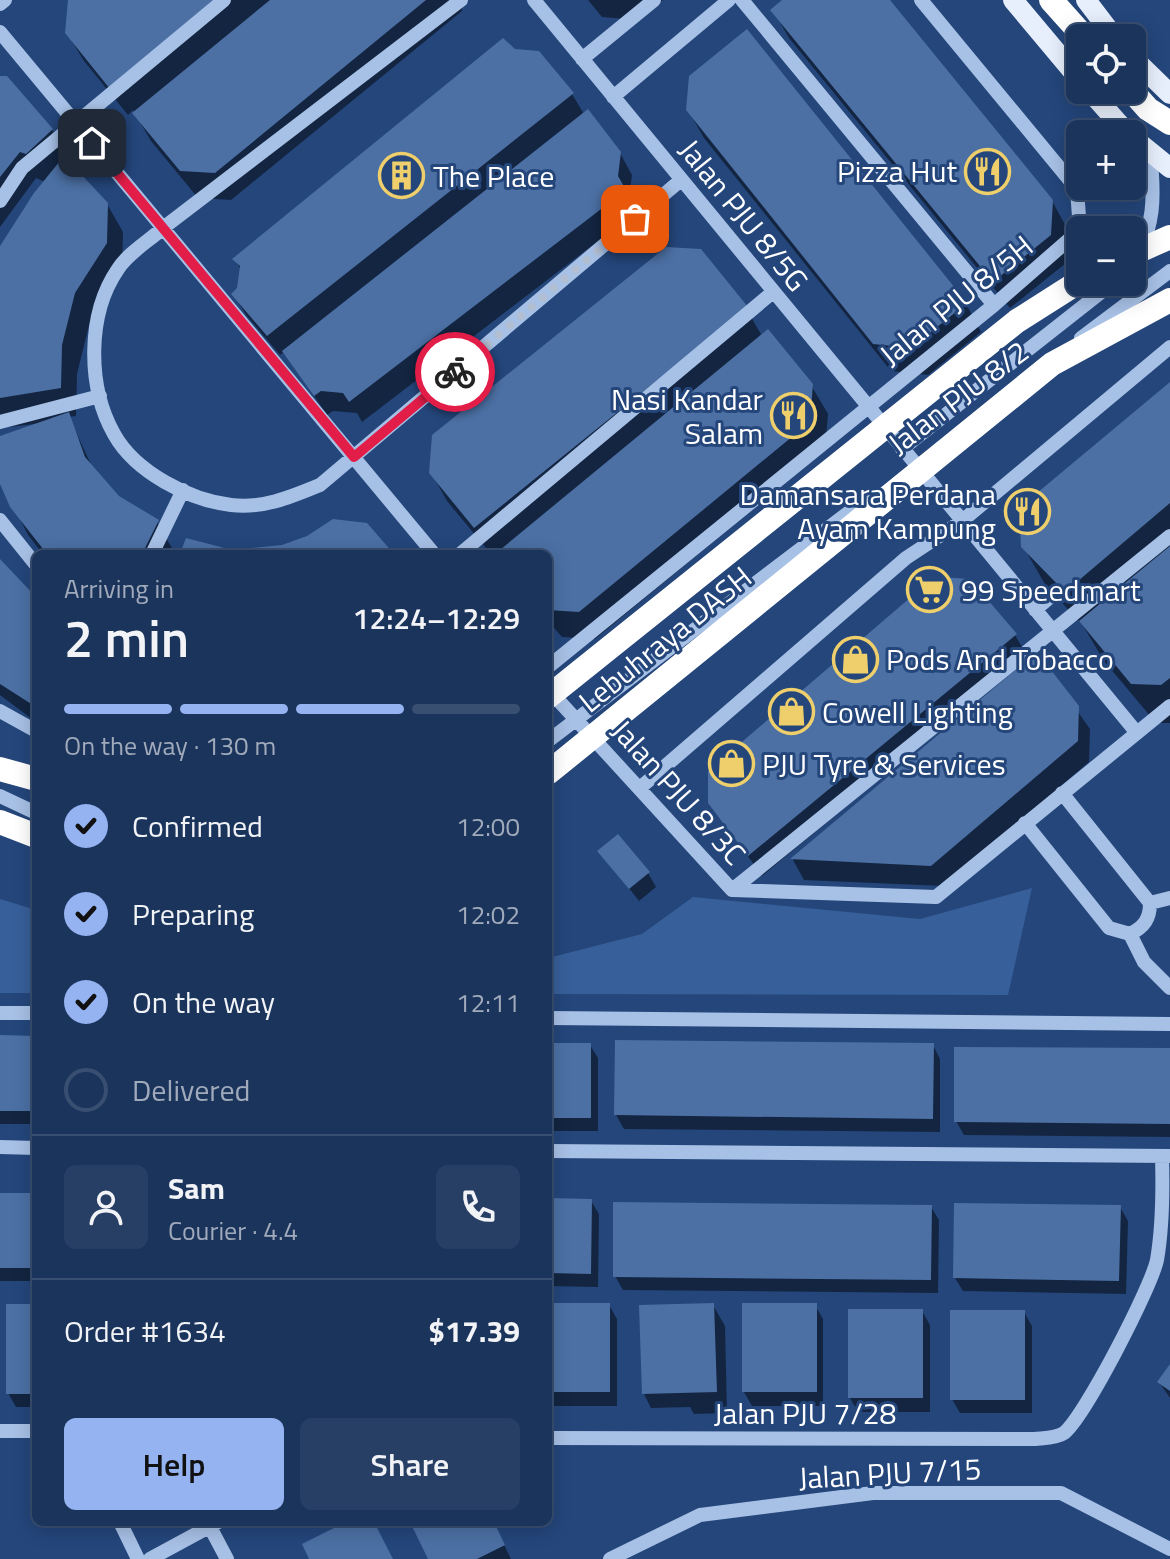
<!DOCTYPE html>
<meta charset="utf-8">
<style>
body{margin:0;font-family:"Titillium Web",sans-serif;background:#283f65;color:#f1f3f6;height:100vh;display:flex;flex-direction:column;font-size:30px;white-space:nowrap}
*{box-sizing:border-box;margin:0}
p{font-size:26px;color:#a0aabb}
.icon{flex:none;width:44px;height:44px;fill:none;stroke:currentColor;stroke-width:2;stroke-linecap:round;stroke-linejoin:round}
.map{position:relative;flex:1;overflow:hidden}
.sheet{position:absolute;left:32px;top:550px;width:520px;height:976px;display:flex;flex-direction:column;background:#1b345c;border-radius:12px;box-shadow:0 4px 20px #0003,0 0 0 2px #394f72}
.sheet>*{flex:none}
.tools{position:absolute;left:1066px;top:24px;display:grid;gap:16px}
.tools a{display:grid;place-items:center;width:80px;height:80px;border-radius:12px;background:#1b345c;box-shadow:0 4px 20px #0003,0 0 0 2px #394f72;font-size:40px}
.pin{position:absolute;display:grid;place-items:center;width:68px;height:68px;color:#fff;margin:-34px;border-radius:16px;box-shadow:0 4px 12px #0006}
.courier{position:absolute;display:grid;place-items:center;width:80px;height:80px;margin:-40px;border:6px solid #e11d48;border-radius:50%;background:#fff;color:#222;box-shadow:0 2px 10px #0007}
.headline em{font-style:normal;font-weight:600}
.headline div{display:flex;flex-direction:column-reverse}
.headline{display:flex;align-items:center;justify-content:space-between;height:136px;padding:0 32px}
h1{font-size:52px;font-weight:600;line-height:60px}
.bar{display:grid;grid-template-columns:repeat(4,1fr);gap:12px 8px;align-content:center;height:96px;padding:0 32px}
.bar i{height:10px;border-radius:6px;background:#394f72}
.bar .active{background:#95b2f1}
.bar p{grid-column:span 4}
.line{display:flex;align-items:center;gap:20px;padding:0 32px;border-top:2px solid #394f72}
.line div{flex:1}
.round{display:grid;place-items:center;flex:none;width:84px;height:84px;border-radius:12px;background:#283f65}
ol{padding:0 32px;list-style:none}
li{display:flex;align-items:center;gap:24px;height:88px}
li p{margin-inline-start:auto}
li .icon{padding:8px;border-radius:50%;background:#95b2f1;color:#111;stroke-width:4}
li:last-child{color:#a0aabb}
li i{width:44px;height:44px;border:4px solid #394f72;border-radius:50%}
.cta{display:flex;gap:16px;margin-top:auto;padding:16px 32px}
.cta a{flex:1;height:92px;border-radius:12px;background:#95b2f1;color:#111;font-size:32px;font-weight:600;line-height:92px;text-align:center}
.cta a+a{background:#283f65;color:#f1f3f6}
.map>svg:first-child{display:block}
.green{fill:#375f99}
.shadow{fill:#0007}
.building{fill:#4c70a4}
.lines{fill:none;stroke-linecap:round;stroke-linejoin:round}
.minor{stroke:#a7c0e5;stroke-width:14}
.major{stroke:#e7effc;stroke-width:20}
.highway{stroke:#fff;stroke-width:24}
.highway-bridge{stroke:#fff;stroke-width:24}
.done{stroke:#b2bed1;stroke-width:8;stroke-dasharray:0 14.4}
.route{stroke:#e11d48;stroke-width:10}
.labels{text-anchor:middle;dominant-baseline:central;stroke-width:6;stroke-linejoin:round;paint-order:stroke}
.poi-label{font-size:30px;fill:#fff;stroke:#24467b;text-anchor:start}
.street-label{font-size:30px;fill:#fff;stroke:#24467b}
</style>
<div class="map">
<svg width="1170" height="1559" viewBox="0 0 1170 1559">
<rect width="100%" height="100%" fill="#24467b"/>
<path class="green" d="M 1032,888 L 1008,995 L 548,994 L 548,958 L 642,934 L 693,897 L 920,919 Z
M 0,899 L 36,910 L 36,993 L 0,993 Z"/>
<path class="shadow" d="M 70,0 L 462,0 L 462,11 L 231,200 L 198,198 L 151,141 L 133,110 L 128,115 L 84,61 L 67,33 Z
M 588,0 L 663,0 L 638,20 L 602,17 Z
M 786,0 L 887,0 L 1052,201 L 1068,230 L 1066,263 L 1010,308 L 789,38 L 773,10 Z
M 747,32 L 966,304 L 981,332 L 928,375 L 891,371 L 704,138 L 688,110 Z
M 0,78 L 52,130 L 68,157 L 65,160 L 107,204 L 123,232 L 122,271 L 90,321 L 77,374 L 76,416 L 69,417 L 94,471 L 117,498 L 157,522 L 173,550 L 171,554 L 43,554 L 28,535 L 0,479 L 0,438 L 43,423 L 0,428 L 0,250 L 45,182 L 36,178 L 0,227 Z
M 572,94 L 584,114 L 620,153 L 632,175 L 629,199 L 636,212 L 362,422 L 357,413 L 333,411 L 327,415 L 284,352 L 280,355 L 246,315 L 234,295 L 239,289 L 241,270 L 235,259 Z
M 746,308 L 762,336 L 811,385 L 828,414 L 825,450 L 595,639 L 562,637 L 548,621 L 548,554 L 499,554 L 497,550 L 491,554 L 447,501 L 431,472 Z
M 1170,384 L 1170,723 L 1156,723 L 1104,661 L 1082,624 L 1046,586 L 1023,546 Z
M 0,561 L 36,598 L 36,722 L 0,695 Z
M 1015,635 L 1027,656 L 762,876 L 710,803 Z
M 1037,654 L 1090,729 L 1089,762 L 943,886 L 804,880 L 793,860 Z
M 600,851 L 648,873 L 656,887 L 639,901 Z
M 548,940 L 554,950 L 548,953 Z
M 0,1037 L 36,1038 L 36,1124 L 0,1124 Z
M 548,1045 L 590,1045 L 598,1058 L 598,1131 L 548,1131 Z
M 933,1045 L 940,1059 L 940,1132 L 624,1129 L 616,1115 Z
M 1170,1050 L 1170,1137 L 964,1135 L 956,1121 Z
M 0,1195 L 36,1195 L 36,1281 L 0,1281 Z
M 548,1200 L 591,1201 L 599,1214 L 598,1287 L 548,1286 Z
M 931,1207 L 939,1220 L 938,1293 L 623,1290 L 615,1276 Z
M 1120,1207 L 1128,1221 L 1126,1294 L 963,1291 L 955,1278 Z
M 548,1305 L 609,1305 L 617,1319 L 617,1406 L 548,1406 Z
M 713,1305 L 725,1326 L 727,1413 L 694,1414 L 690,1407 L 651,1408 L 644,1394 Z
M 815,1305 L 823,1319 L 823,1406 L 752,1406 L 744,1392 Z
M 36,1306 L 36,1407 L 16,1407 L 8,1393 Z
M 922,1311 L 930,1325 L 930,1412 L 858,1412 L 850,1398 Z
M 1024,1312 L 1032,1326 L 1032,1413 L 960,1413 L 952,1399 Z
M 1170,1367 L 1170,1398 L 1159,1382 Z
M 412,1522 L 493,1522 L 511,1559 L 431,1559 Z"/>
<path class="building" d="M 68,0 L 220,0 L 110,89 L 65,33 Z
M 270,0 L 426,0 L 215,173 L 180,171 L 132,113 Z
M 782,0 L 890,0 L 1053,200 L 1051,235 L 993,282 L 770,10 Z
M 747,29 L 967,303 L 911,348 L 873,344 L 686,110 L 689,76 Z
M 503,38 L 515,49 L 539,51 L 574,93 L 267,336 L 231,294 L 237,288 L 240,266 L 232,259 Z
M 0,76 L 7,76 L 53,129 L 26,154 L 20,152 L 0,177 Z
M 588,109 L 621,152 L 618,176 L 626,190 L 349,402 L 343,393 L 321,391 L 314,396 L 282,351 Z
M 64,156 L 108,203 L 107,243 L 75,293 L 62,345 L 61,388 L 0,398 L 0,246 L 34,193 Z
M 666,247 L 701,249 L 748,307 L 474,528 L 429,473 L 432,435 Z
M 768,329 L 813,384 L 810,422 L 579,612 L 548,610 L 548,554 L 495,554 Z
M 1170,382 L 1170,503 L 1065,592 L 1021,547 L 1019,508 Z
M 69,412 L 85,457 L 119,496 L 159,520 L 142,554 L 47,554 L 10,507 L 0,484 L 0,436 Z
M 333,519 L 367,523 L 394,554 L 180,554 L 186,538 L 232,550 L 282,545 L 307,536 Z
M 1170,546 L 1170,678 L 1161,685 L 1131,684 L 1079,621 Z
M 0,559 L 36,597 L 36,707 L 0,684 Z
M 940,577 L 970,579 L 1017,634 L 748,856 L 708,803 L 708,771 L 925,585 Z
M 1037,652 L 1079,706 L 1078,741 L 931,866 L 790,859 Z
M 618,834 L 650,872 L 629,889 L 597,851 Z
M 0,1035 L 36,1036 L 36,1111 L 0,1111 Z
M 615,1040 L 934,1043 L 933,1119 L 614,1115 Z
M 548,1043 L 591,1043 L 591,1118 L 548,1118 Z
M 954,1047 L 1170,1048 L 1170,1124 L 954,1122 Z
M 0,1193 L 36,1193 L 36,1268 L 0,1268 Z
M 548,1198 L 592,1199 L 591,1274 L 548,1273 Z
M 613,1202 L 932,1205 L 931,1280 L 613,1277 Z
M 954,1203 L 1121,1205 L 1119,1281 L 953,1278 Z
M 548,1303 L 610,1303 L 610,1392 L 548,1392 Z
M 714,1303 L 717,1392 L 642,1394 L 639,1305 Z
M 742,1303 L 817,1303 L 817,1392 L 742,1392 Z
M 6,1304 L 36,1304 L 36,1394 L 6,1394 Z
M 848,1309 L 923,1309 L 923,1398 L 848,1398 Z
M 950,1310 L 1025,1310 L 1025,1400 L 950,1400 Z
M 1170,1364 L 1170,1391 L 1157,1382 Z
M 346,1522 L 374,1522 L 393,1559 L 309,1559 L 302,1544 Z
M 410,1522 L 494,1522 L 505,1545 L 477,1559 L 428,1559 Z"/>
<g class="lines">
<path class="minor" d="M 461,0 L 163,228 C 149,241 128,253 118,269 C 87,314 87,386 114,434 C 135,472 189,500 231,505 C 263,509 291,497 320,485 L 681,180
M 534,0 L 1137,733
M 742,0 L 994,305
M 0,4 L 5,0
M 0,32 L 434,554
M 582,59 L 654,0
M 613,97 L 729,0
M 0,201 L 22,168 L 224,0
M 1132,266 C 1155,228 1155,196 1150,153
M 1081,338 L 1170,271
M 0,422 L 100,396
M 902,449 L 1114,282
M 0,520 L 36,565
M 152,554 L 183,490
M 460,554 L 773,292
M 1035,610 L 1056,592
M 548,667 L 994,305 L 1073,236 L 1079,217 L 1077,189 L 921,0
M 548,689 L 732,890 L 936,897 L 1170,706
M 0,711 L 36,731
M 548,741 L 869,497
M 641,787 L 906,558 L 962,521 L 1170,347
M 0,796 L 36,813
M 1025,823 L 1109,928 L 1130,934 C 1144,927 1150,919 1150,903 L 1062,793
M 732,890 L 1170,536
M 1150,903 L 1170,898
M 1130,934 L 1144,962 L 1170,988
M 0,1013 L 36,1013
M 548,1018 L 1170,1024
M 0,1147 L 36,1148
M 548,1151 L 1170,1156
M 0,1431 L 36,1431
M 548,1438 L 1035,1439 C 1043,1438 1057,1438 1064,1433 C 1085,1416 1151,1288 1157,1260 C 1163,1225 1163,1191 1162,1156
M 120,1522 L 138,1559
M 210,1527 L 227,1559
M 150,1559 L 218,1522
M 610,1559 L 700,1515 L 873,1493 L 1061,1493 L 1170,1549"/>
<path class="major" d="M 1013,0 L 1080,80
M 1086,0 L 1115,38
M 1132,57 L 1170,94
M 1089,90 L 1128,134
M 1132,137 L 1170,168"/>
<path class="highway" d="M 1051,0 L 1085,38
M 1131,90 L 1148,109 L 1170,123
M 0,769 L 36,779
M 0,822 L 36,836"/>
<path class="highway-bridge" d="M 1132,254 L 1170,237
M 548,697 L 1017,321 L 1080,281
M 548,773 L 1052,364 L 1170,300"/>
</g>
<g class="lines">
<path class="done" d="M 455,372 L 635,219"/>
<path class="route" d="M 92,143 L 354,457 L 455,372"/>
</g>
<defs>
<symbol id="restaurant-ring" viewBox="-11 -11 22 22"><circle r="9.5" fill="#24467b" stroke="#efcf6b" stroke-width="1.5"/><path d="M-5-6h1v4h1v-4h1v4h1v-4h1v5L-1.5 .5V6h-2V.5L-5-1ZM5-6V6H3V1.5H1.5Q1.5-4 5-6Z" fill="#efcf6b"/></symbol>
<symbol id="building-ring" viewBox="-11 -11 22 22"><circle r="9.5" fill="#24467b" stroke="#efcf6b" stroke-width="1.5"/><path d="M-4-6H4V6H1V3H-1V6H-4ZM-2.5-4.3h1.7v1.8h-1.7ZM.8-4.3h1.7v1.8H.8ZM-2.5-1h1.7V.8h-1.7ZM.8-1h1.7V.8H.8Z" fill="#efcf6b"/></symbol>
<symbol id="supermarket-ring" viewBox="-11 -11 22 22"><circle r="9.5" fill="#24467b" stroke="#efcf6b" stroke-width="1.5"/><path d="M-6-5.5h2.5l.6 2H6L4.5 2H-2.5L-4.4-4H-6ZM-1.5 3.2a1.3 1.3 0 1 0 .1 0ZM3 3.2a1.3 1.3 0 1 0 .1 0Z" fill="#efcf6b"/></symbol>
<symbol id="shop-ring" viewBox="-11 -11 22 22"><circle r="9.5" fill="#24467b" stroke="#efcf6b" stroke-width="1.5"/><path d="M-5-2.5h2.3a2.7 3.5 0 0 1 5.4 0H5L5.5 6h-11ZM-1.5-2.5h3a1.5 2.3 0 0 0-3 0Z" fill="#efcf6b"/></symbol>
</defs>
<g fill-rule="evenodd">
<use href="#restaurant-ring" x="962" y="146" width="51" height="51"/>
<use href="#building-ring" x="376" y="150" width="51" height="51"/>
<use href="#restaurant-ring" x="768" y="390" width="51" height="51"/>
<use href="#restaurant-ring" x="1002" y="486" width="51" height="51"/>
<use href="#supermarket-ring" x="904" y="564" width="51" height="51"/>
<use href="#shop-ring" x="830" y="634" width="51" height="51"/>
<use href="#shop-ring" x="766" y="686" width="51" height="51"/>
<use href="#shop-ring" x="706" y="738" width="51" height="51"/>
</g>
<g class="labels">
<g class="poi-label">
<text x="957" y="171" text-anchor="end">Pizza Hut</text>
<text x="433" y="176">The Place</text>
<text x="763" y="399" text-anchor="end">Nasi Kandar<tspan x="763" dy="34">Salam</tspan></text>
<text x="996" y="494" text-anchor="end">Damansara Perdana<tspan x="996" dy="34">Ayam Kampung</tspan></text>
<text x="961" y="590">99 Speedmart</text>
<text x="886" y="659">Pods And Tobacco</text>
<text x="822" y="712">Cowell Lighting</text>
<text x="762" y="764">PJU Tyre &amp; Services</text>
</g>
<g class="street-label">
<text transform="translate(744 215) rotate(51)">Jalan PJU 8/5G</text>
<text transform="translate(956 300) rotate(-39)">Jalan PJU 8/5H</text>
<text transform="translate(958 397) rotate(-37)">Jalan PJU 8/2</text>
<text transform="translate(665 639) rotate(-39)">Lebuhraya DASH</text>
<text transform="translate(679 792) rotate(48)">Jalan PJU 8/3C</text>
<text x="805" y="1413">Jalan PJU 7/28</text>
<text transform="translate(890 1473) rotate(-3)">Jalan PJU 7/15</text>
</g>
</g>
</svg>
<div class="tools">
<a><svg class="icon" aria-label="locate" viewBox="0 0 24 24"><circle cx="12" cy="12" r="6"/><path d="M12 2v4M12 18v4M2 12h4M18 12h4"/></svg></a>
<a>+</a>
<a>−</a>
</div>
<div class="pin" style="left:635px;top:219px;background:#ea580c"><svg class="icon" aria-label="bag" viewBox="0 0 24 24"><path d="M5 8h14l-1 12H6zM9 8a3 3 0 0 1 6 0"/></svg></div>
<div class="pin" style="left:92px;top:143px;background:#1f2937"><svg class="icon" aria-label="home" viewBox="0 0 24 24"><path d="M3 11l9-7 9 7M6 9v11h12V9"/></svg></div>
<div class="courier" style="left:455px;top:372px"><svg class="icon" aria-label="bike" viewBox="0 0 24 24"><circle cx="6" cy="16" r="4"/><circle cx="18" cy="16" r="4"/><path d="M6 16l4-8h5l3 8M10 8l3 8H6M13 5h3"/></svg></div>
<section class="sheet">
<div class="headline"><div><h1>2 min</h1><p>Arriving in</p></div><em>12:24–12:29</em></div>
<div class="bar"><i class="active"></i><i class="active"></i><i class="active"></i><i></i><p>On the way · 130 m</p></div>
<ol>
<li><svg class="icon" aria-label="check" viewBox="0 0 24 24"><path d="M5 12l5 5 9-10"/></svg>Confirmed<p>12:00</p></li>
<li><svg class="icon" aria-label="check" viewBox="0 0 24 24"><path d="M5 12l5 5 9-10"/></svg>Preparing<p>12:02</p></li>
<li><svg class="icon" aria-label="check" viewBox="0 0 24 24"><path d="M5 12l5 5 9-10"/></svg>On the way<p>12:11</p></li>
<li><i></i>Delivered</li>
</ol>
<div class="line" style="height:144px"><a class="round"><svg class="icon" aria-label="person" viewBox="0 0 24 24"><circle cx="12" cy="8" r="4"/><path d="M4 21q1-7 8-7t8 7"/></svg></a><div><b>Sam</b><p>Courier · 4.4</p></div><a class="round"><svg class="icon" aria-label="phone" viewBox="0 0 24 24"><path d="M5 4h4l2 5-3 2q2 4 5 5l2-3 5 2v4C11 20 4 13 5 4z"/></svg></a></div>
<div class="line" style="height:104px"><div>Order #1634</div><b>$17.39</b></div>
<div class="cta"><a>Help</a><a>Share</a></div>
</section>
</div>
